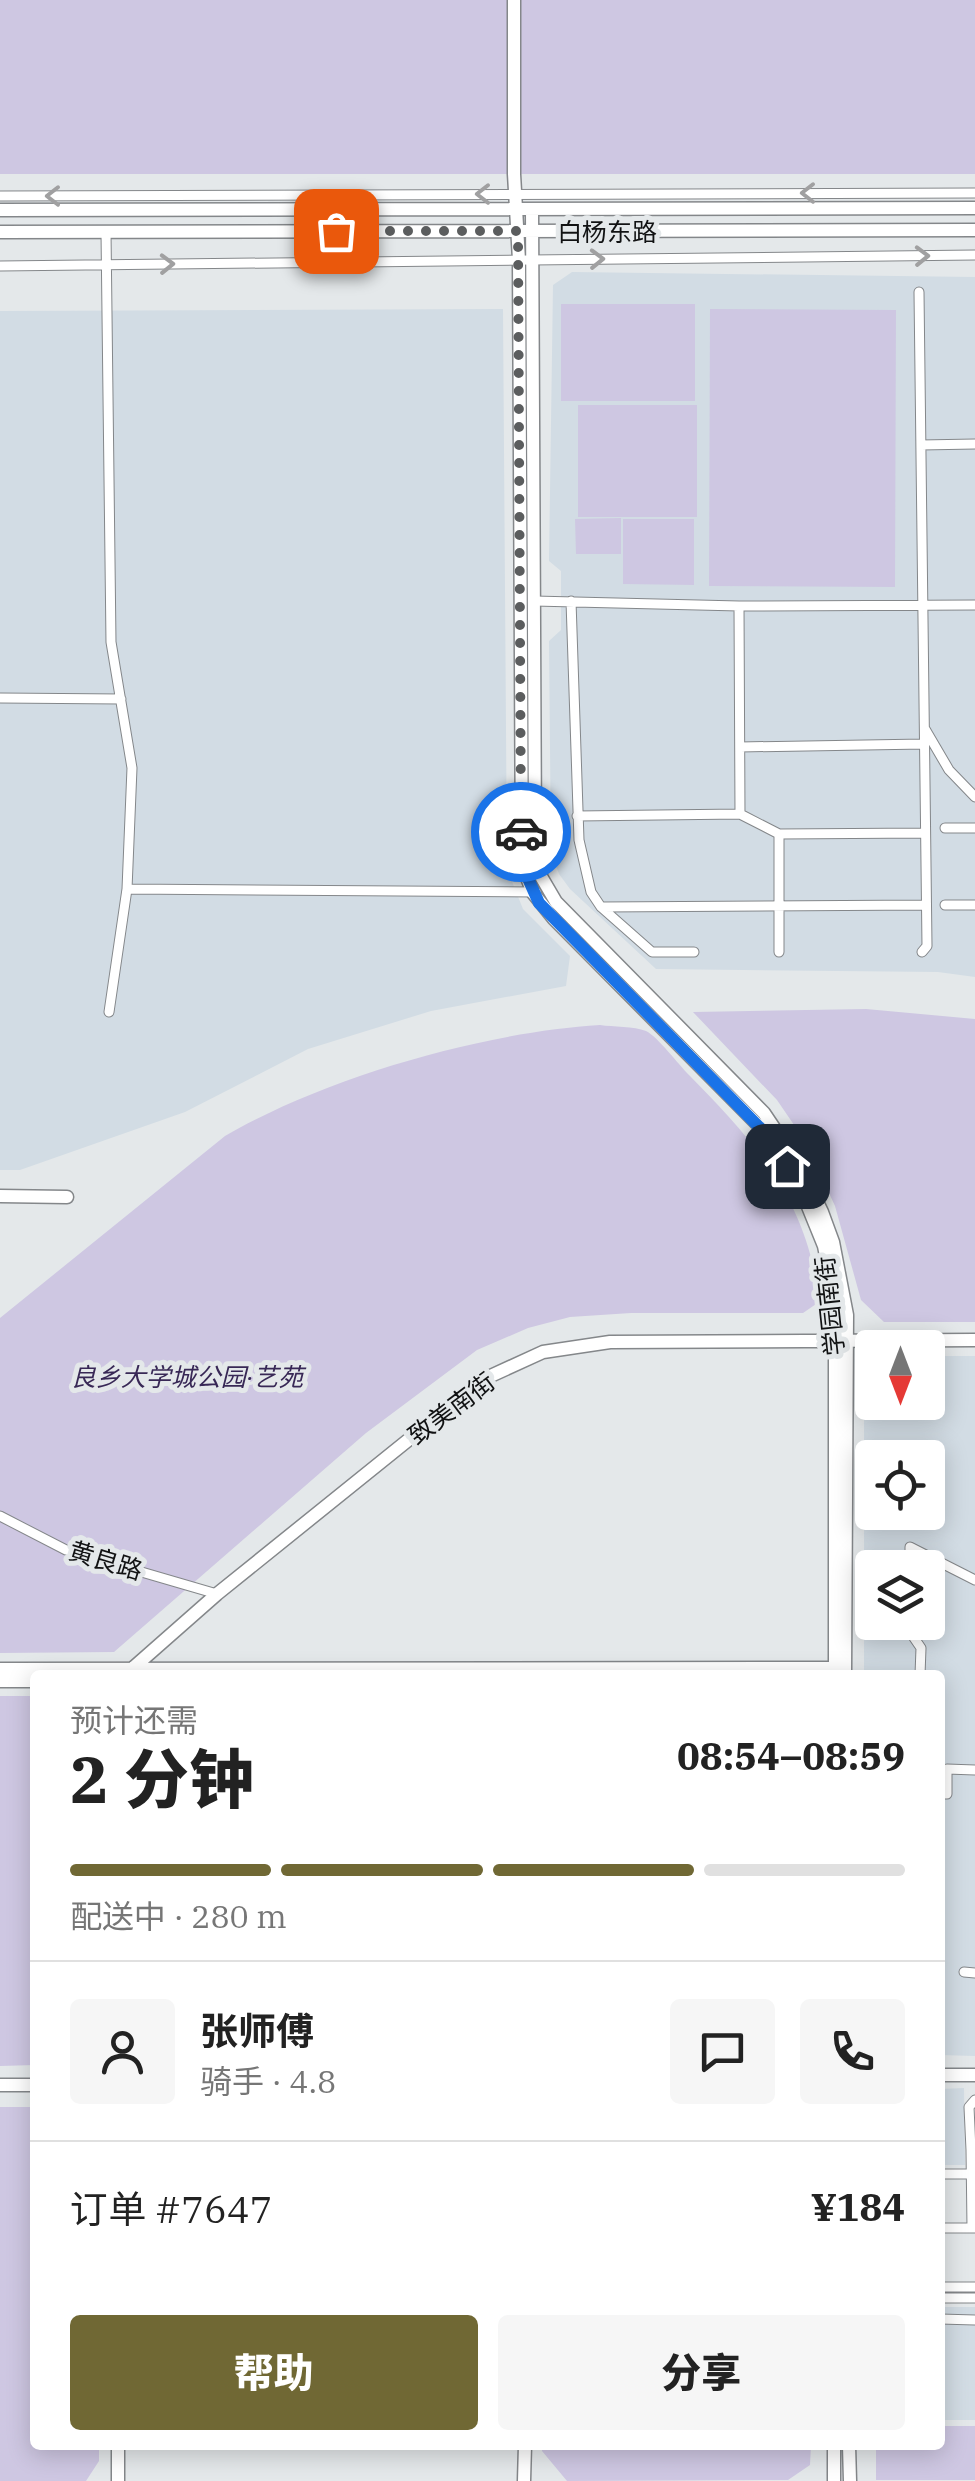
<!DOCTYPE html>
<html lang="zh">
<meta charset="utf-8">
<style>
body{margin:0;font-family:"IBM Plex Serif","Noto Sans SC",serif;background:#f6f6f6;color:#222;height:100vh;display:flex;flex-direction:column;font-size:38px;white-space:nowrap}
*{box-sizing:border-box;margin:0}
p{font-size:32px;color:#767676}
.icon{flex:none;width:55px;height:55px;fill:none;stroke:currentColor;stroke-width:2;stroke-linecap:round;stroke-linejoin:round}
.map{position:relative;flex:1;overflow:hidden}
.drawer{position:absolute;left:30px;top:1670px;width:915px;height:780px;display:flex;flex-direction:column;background:#fff;border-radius:10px;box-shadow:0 5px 25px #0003}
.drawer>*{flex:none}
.needle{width:65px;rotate:180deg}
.fabs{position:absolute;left:855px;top:1330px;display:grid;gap:20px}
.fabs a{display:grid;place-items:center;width:90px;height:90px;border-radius:10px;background:#fff;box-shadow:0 5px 25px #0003;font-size:50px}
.pin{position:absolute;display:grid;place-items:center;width:85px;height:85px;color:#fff;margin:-42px;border-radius:20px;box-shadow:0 5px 15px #0006}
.courier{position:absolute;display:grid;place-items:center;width:100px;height:100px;margin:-50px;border:8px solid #1a73e8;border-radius:50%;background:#fff;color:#222;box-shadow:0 2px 12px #0007}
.head em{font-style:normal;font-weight:800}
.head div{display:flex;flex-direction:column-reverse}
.head{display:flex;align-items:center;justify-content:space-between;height:170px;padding:0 40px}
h1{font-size:65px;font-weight:800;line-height:75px}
.bar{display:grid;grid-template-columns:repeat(4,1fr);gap:15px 10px;align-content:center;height:120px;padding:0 40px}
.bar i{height:12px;border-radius:8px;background:#e0e0e0}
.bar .selected{background:#706834}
.bar p{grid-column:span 4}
.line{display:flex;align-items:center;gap:25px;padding:0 40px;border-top:2px solid #e0e0e0}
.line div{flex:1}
.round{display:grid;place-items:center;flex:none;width:105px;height:105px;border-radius:10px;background:#f6f6f6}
.primary-button{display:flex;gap:20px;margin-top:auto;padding:20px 40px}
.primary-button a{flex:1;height:115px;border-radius:10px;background:#706834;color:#fff;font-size:40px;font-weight:800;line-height:115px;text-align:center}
.primary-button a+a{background:#f6f6f6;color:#222}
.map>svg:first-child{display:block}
.built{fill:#d2dce4;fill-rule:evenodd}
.green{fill:#cec7e2}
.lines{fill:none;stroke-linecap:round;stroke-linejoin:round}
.street-casing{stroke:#84878a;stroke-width:11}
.secondary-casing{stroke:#84878a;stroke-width:15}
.street{stroke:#fff;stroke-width:9}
.secondary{stroke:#fff;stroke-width:12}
.oneway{stroke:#a0a0a1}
.done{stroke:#5b5d5e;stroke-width:10;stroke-dasharray:0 18}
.route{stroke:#1a73e8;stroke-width:12}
.labels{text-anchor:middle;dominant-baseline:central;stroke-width:10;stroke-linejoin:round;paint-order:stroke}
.street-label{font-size:25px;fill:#111213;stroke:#e4e8ea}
.park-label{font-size:25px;font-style:italic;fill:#382856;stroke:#e4e8ea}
</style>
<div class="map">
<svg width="975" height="2481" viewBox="0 0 975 2481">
<rect width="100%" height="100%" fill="#e4e8ea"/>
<path class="built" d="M 572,272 L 975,277 L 975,977 L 938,972 L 656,969 L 570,889 L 559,874 L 551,852 L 549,641 L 561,630 L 561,571 L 549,561 L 553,285 Z
M 503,309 L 507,869 L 523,909 L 570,956 L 566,986 L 431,1011 L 308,1049 L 185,1112 L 20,1170 L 0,1170 L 0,311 Z
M 928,1356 L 975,1356 L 975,2056 L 940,2055 L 940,1675 L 864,1675 L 864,1395 L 872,1387 L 872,1402 L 928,1402 ZM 872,1458 L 928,1458 L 928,1512 L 872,1512 ZM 872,1568 L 928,1568 L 928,1622 L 872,1622 Z
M 964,2088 L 965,2165 L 940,2165 L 940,2089 Z
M 940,2307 L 975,2307 L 975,2420 L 940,2420 Z"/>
<path class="green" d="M 0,0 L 975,0 L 975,174 L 0,174 Z
M 561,304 L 695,304 L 695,401 L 561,401 Z
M 710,309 L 896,310 L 895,587 L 709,586 Z
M 578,405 L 697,405 L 697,517 L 578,517 Z
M 621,518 L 621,554 L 576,554 L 575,519 Z
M 623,519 L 694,519 L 694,585 L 623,584 Z
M 866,1009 L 975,1019 L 975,1322 L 884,1322 L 861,1300 L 835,1206 L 805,1141 L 777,1100 L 693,1012 Z
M 600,1025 C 613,1027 634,1026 646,1031 C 658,1037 678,1064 689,1075 C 756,1143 809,1203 819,1302 L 803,1313 L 631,1313 L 570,1317 L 528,1328 L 477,1350 L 366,1433 L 114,1652 L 0,1653 L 0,1318 L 225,1136 C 326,1077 484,1032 600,1025 Z
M 0,1696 L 35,1696 L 35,2065 L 0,2066 Z
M 0,2107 L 35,2107 L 35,2445 L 99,2445 L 99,2461 L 86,2481 L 0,2481 Z
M 940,2426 L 975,2426 L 975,2480 L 876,2480 L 876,2445 L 940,2445 Z
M 542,2445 L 811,2445 L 810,2465 L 788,2480 L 567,2481 L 542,2451 Z"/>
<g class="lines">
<defs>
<path id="street" d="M 0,196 L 975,193
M 106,232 L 111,642 L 132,768 L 127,889 L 536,892
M 0,266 L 975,255
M 919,292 L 927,946 L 922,952
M 921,445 L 975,444
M 534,601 L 739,606 L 975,605
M 571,601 L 579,840 L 591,892 L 601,907 L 652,952 L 694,952
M 739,606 L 740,814 L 779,834 L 925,833
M 0,698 L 121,699
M 925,729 L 949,770 L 975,797
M 740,747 L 924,744
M 577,816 L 740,814
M 945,828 L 975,828
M 779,834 L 779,952
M 945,905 L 975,905
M 601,907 L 926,905
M 109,1012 L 127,889
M 0,1516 L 66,1550 L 217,1594
M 910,1568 L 910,1547 L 975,1580
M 908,1622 L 908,1629 L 921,1648 L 920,1675
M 940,1794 L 947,1794 L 947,1769 L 975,1770
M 964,1972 L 975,1973
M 971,2150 L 969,2107 L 975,2100
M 975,2150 L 971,2150 L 972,2228 L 975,2228
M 940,2174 L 971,2174
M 940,2228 L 972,2228
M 940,2287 L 975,2287
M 940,2298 L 975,2298
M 940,2319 L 975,2320"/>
<path id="secondary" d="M 514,0 L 514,174 L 519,260 L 522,865 L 533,893 L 554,919 L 767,1134 L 800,1187 L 824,1246 L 832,1285 L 835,1339 L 835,1675
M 532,209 L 535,839 L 539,873 L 556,902 L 764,1113 L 801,1168 L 822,1212 L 833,1242 L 847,1315 L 845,1675
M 0,210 L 975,208
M 0,232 L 975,230
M 0,1196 L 67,1197
M 0,1669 L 843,1668
M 125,1675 L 217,1594 L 484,1379 L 543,1352 L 610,1342 L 975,1340
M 0,1681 L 35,1681
M 940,2075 L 975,2075
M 0,2085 L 35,2085
M 849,2445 L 850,2481
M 118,2481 L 118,2445
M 524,2481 L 525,2445
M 834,2481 L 834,2445"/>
</defs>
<use href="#street" class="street-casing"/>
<use href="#secondary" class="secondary-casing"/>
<use href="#street" class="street"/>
<use href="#secondary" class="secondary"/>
</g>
<defs><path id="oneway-chevron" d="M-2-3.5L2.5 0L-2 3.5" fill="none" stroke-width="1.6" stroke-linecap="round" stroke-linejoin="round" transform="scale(2.5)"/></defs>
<g class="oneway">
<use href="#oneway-chevron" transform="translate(808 193) rotate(180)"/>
<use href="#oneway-chevron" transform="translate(483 194) rotate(180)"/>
<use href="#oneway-chevron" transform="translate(53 196) rotate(180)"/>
<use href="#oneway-chevron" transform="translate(922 256) rotate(-1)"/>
<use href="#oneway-chevron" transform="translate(597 259) rotate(-1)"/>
<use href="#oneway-chevron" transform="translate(167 264) rotate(-1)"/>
</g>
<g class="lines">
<path class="done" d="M 336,231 L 518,231 L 521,832"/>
<path class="route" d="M 521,832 L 522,865 L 539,903 L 766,1134 L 787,1166"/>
</g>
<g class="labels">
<g class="street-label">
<text x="607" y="231">白杨东路</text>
<text transform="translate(829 1306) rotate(-96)">学园南街</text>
<text transform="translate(451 1408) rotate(-37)">致美南街</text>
<text transform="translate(106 1560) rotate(17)">黄良路</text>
</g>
<g class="park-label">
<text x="187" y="1376">良乡大学城公园·艺苑</text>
</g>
</g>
</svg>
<div class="fabs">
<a><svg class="needle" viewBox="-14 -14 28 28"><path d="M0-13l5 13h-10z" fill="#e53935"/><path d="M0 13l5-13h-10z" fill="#767676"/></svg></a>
<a><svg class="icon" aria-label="locate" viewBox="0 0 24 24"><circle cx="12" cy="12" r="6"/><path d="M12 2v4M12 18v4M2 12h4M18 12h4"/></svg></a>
<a><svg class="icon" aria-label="layers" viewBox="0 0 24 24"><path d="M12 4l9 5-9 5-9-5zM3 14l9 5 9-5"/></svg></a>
</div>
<div class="pin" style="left:336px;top:231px;background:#ea580c"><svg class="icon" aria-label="bag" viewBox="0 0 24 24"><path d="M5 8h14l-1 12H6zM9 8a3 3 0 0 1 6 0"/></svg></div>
<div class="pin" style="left:787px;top:1166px;background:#1f2937"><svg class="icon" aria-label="home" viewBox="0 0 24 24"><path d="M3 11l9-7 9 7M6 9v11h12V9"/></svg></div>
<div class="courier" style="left:521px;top:832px"><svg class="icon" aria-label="car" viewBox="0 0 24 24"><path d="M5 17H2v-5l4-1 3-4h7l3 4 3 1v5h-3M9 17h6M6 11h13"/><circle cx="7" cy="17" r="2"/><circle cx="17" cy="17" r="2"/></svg></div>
<section class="drawer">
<div class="head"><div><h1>2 分钟</h1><p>预计还需</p></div><em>08:54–08:59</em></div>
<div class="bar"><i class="selected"></i><i class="selected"></i><i class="selected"></i><i></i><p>配送中 · 280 m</p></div>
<div class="line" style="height:180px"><a class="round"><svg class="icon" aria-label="person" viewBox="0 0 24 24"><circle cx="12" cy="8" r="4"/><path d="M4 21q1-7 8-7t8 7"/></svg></a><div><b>张师傅</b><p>骑手 · 4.8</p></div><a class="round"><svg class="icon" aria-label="chat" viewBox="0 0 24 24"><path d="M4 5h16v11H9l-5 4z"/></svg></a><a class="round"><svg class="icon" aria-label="phone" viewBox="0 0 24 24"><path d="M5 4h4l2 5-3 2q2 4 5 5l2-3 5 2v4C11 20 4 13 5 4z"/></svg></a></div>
<div class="line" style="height:130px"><div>订单 #7647</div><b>¥184</b></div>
<div class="primary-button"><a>帮助</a><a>分享</a></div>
</section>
</div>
